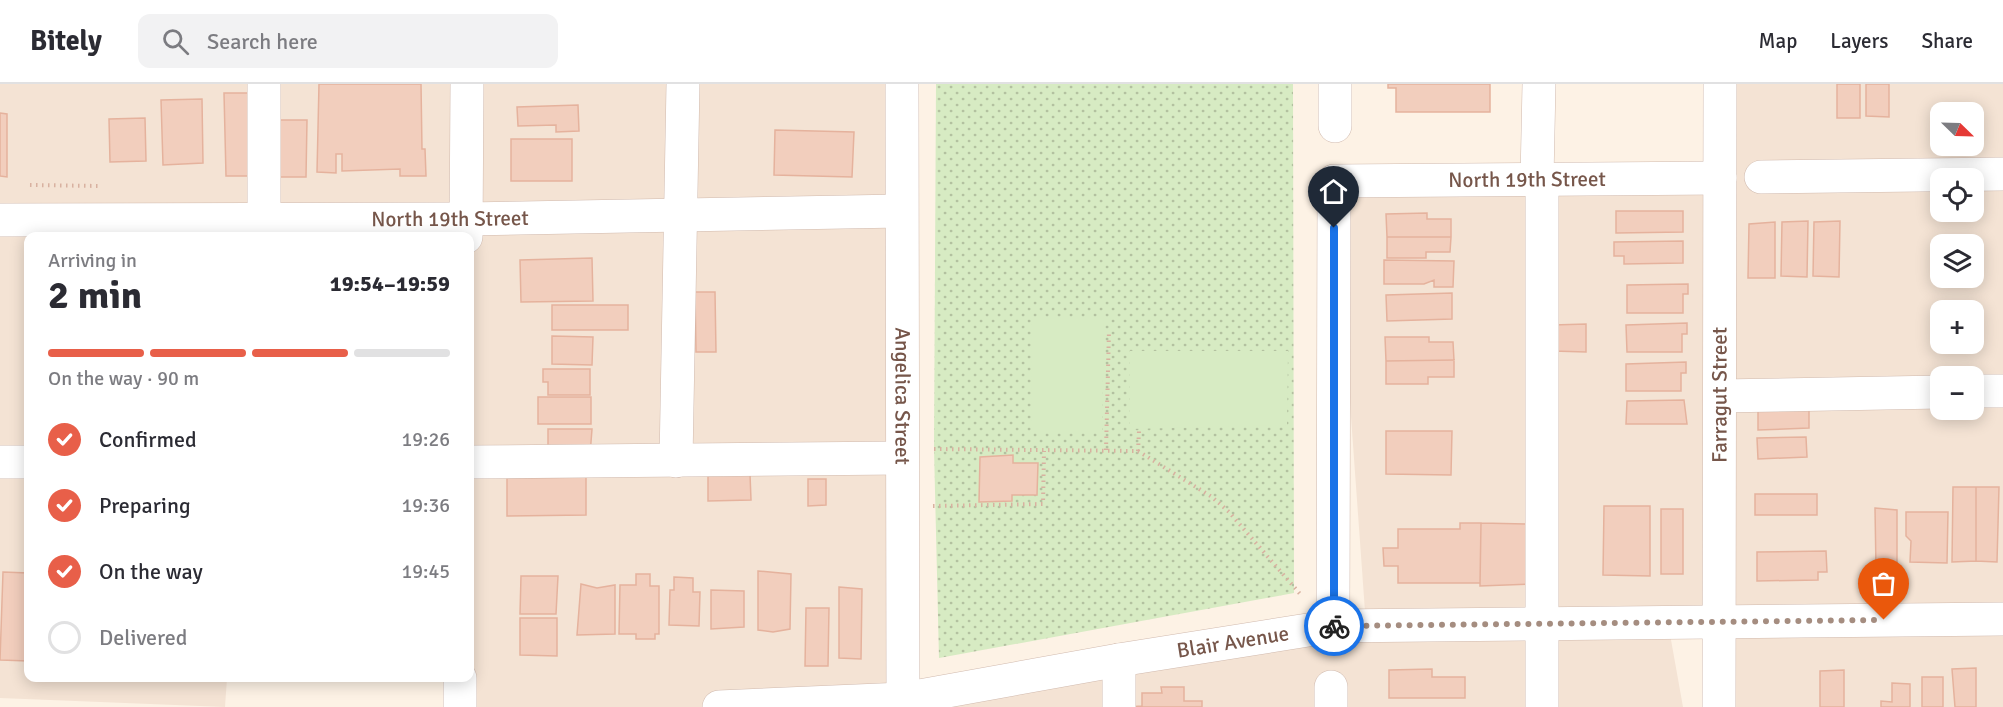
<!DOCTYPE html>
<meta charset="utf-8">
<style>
body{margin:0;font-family:Signika,sans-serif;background:#f2f2f3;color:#2b2b33;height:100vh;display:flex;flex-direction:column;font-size:22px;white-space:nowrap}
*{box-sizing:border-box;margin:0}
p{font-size:20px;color:#7c7c81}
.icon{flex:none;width:33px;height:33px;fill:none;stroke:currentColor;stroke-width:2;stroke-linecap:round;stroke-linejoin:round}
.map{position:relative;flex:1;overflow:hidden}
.details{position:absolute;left:24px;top:148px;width:450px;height:450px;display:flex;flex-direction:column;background:#fff;border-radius:12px;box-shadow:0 3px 15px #0003}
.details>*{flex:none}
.needle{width:39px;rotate:113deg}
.buttons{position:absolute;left:1930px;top:18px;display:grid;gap:12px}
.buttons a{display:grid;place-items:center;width:54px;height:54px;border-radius:12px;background:#fff;box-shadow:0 3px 15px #0003;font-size:30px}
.pin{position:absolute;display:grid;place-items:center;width:51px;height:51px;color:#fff;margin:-62px -26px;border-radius:50% 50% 50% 0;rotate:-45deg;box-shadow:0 0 6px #0007}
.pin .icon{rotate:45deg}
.courier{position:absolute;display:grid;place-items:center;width:60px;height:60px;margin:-30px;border:4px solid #1a73e8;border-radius:50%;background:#fff;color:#222;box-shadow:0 2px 8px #0007}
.summary em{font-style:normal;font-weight:800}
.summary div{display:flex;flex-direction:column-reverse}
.summary{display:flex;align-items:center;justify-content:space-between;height:102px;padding:0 24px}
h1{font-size:39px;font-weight:800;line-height:45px}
.bar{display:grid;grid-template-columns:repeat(4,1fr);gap:9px 6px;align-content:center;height:72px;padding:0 24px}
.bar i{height:8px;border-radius:4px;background:#e1e1e2}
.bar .selected{background:#e85f49}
.bar p{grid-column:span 4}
ol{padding:0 24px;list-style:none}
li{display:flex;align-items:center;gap:18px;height:66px}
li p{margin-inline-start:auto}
li .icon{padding:6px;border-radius:50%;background:#e85f49;color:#fff;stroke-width:4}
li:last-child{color:#7c7c81}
li i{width:33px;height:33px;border:3px solid #e1e1e2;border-radius:50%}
header{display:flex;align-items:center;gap:36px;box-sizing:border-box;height:84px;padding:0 30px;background:#fff;border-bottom:2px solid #e1e1e2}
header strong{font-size:28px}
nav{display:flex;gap:33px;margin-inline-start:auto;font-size:21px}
.search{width:420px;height:54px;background:#f2f2f3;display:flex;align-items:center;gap:15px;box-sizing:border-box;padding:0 21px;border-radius:12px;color:#7c7c81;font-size:22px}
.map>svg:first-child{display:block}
.residential{fill:#f4e3d4;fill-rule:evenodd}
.green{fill:url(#green-dots)}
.pitch{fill:#d7ebc3}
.building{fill:#f2cebd;stroke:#e5b29d;stroke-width:1.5}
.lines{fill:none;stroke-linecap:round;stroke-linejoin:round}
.minor-casing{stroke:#d1baae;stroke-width:34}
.path{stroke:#d8b1a0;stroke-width:4;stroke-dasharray:1.5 4.5;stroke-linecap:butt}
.minor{stroke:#fff;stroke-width:33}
.done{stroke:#a58d80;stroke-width:6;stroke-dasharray:0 10.8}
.route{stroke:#1a73e8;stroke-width:8}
.labels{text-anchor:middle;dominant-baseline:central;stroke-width:4.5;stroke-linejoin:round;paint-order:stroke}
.street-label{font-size:21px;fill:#76564a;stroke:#fff6ec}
</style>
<header>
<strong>Bitely</strong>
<div class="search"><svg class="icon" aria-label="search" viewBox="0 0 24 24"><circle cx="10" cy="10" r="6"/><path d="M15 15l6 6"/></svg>Search here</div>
<nav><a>Map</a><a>Layers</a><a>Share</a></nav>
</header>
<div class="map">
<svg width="2003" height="623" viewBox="0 0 2003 623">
<defs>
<pattern id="green-dots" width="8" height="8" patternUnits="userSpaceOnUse" patternTransform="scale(1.5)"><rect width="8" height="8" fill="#d7ebc3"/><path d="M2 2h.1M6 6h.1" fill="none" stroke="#b3c1a0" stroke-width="1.8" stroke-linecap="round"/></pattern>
</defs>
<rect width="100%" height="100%" fill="#fdf2e5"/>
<path class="residential" d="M 0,0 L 902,0 L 903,615 L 1366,541 L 1334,97 L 1719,94 L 1720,0 L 2003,0 L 2003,623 L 1719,623 L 1718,538 L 1668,539 L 1683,623 L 460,623 L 470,594 L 470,153 L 466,135 L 264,136 L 262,153 L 28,153 L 28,594 L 227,594 L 225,623 L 0,614 ZM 1941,28 L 1974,28 L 1974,62 L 1941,62 ZM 1941,94 L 1974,94 L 1974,128 L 1941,128 ZM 1941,160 L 1974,160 L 1974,194 L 1941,194 ZM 1941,226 L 1974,226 L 1974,260 L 1941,260 ZM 1941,292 L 1974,292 L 1974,326 L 1941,326 Z"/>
<path class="green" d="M 936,0 L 1293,0 L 1294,509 L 939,574 L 934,365 Z"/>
<path class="pitch" d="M 1032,235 L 1104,235 L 1102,347 L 1031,347 Z
M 1130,267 L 1288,267 L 1287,341 L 1130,345 Z"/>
<path class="building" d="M 319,0 L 421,0 L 422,65 L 425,65 L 426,92 L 400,92 L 400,85 L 342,87 L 342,70 L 336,70 L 336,89 L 317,88 Z
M 1388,0 L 1490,0 L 1490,28 L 1396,28 L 1396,4 L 1388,4 Z
M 1837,0 L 1860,0 L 1860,34 L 1837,34 Z
M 1866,0 L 1889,0 L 1889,33 L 1866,32 Z
M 224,9 L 249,9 L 251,92 L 226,92 Z
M 202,15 L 203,79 L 163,81 L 161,16 Z
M 578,21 L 579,47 L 556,48 L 556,41 L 518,42 L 517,23 Z
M 0,29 L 7,30 L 7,93 L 0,92 Z
M 145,34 L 146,77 L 110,78 L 109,35 Z
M 271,36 L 307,36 L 306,93 L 270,93 Z
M 775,46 L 854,48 L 852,93 L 774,91 Z
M 511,55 L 572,55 L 572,97 L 511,97 Z
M 1616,127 L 1683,127 L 1683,148 L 1616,149 Z
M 1427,129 L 1427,135 L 1451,135 L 1451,153 L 1387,153 L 1386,130 Z
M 1808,137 L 1807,193 L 1781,192 L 1782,138 Z
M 1840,137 L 1839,193 L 1813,192 L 1814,138 Z
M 1775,138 L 1775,194 L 1748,194 L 1749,140 Z
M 1387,153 L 1451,153 L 1450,168 L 1426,168 L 1426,174 L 1387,174 Z
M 1683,157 L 1683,179 L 1624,180 L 1624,172 L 1614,172 L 1614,158 Z
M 592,174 L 593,217 L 521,218 L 520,176 Z
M 1384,176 L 1454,177 L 1453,203 L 1434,203 L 1434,196 L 1424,200 L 1384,200 Z
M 1688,200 L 1688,210 L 1683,210 L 1683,229 L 1627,229 L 1627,201 Z
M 695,208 L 715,208 L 716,268 L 696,268 Z
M 1452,209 L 1452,235 L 1387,237 L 1386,211 Z
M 552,221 L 628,221 L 628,246 L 552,246 Z
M 1687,239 L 1687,250 L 1682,250 L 1682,268 L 1627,268 L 1626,241 Z
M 1586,240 L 1586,268 L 1553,267 L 1553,241 Z
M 552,252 L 593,253 L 592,281 L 552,280 Z
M 1385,253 L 1429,253 L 1429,258 L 1453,258 L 1454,276 L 1386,277 Z
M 1454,276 L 1454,293 L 1428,293 L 1428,300 L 1386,300 L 1386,277 Z
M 1686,278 L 1686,289 L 1681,289 L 1681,307 L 1626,307 L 1626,280 Z
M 543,285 L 590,285 L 590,311 L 548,311 L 548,298 L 543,298 Z
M 538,313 L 591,313 L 591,340 L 538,340 Z
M 1684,316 L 1687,340 L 1626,340 L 1627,317 Z
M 1809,324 L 1809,344 L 1758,346 L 1758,326 Z
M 548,345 L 592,345 L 590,371 L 548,372 Z
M 1386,347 L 1452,347 L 1451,391 L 1386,390 Z
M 1806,353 L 1807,373 L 1758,375 L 1757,354 Z
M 1013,371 L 1013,379 L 1038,379 L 1037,411 L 1012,411 L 1012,417 L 979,418 L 980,373 Z
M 750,390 L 751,416 L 708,417 L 708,392 Z
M 586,393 L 586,431 L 507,432 L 507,394 Z
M 808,395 L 826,395 L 826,421 L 808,422 Z
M 1953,403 L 1976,403 L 1976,477 L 1952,478 Z
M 1976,403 L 1999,403 L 1997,478 L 1976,477 Z
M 1755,410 L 1817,410 L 1817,431 L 1755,431 Z
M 1604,422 L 1650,422 L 1650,492 L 1603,491 Z
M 1875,424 L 1897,426 L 1897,485 L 1876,485 Z
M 1661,425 L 1683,425 L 1683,490 L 1661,490 Z
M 1906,428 L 1948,428 L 1947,479 L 1910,478 L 1911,457 L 1906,452 Z
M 1460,439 L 1481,439 L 1480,499 L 1398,499 L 1398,482 L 1384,482 L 1383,464 L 1398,464 L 1398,445 L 1460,445 Z
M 1481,439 L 1532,440 L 1532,500 L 1480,502 Z
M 1826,467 L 1827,488 L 1818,488 L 1818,496 L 1757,497 L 1757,468 Z
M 758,487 L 791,490 L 790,545 L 773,548 L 758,546 Z
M 3,488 L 28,489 L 28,577 L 0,576 Z
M 636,490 L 650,490 L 650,502 L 659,502 L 659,550 L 655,550 L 655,555 L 636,555 L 636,550 L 619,550 L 620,501 L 636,501 Z
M 521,492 L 558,492 L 556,530 L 520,530 Z
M 674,493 L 693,494 L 693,508 L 700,508 L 699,542 L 669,541 L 670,506 L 674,506 Z
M 581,500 L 597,504 L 615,501 L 615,550 L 577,551 Z
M 839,503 L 862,505 L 861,575 L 839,574 Z
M 711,506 L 744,507 L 744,543 L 711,545 Z
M 806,524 L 829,524 L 828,582 L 805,582 Z
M 520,534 L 557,534 L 557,572 L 520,571 Z
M 1976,584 L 1976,623 L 1955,623 L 1952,585 Z
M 1432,585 L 1432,593 L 1465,593 L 1465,614 L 1389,614 L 1389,586 Z
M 1844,586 L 1844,623 L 1820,623 L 1820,587 Z
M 1922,593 L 1943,593 L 1943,623 L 1922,623 Z
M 1892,599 L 1910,600 L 1910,623 L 1881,623 L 1881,617 L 1892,618 Z
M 1161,603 L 1184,603 L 1184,617 L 1202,617 L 1202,623 L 1127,623 L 1142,622 L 1142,609 L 1162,609 Z"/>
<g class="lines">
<defs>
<g id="minor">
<path d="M 264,0 L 264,135"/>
<path id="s1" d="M 902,0 L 903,623"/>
<path d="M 1335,0 L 1335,42"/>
<path d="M 1761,93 L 2003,90"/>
<path d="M 1537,95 L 1539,0"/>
<path d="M 1542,95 L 1542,623"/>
<path id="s2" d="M 0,136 L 466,135 L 901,127"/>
<path d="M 466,153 L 467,0"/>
<path d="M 1974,307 L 2003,307"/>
<path d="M 1720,312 L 1941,308"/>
<path d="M 676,377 L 683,0"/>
<path d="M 0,378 L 28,378"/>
<path d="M 470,378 L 902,374"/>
<path id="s3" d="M 1333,542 L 1334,97 L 1720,94"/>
<path d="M 1331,603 L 1331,623"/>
<path d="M 460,623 L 460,594"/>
<path id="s4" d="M 719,623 L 903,615 L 1119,576 L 1333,542 L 2003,535"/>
<path d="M 1119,623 L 1119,576"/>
<path id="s5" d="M 1719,623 L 1720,0"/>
</g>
</defs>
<use href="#minor" class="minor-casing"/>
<path class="path" d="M 30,101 L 99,102
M 934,365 L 1138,367 L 1212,413 L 1229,428 L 1301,511
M 1106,366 L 1109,247
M 1138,367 L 1139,347
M 933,422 L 1043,420 L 1044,367"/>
<use href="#minor" class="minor"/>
</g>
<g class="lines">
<path class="done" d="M 1334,542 L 1884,536"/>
<path class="route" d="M 1334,144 L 1334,542"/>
</g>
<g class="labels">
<g class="street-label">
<text stroke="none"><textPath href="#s3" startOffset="638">North 19th Street</textPath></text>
<text stroke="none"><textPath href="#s2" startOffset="450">North 19th Street</textPath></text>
<text stroke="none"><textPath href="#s1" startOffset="312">Angelica Street</textPath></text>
<text stroke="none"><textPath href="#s5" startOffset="312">Farragut Street</textPath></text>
<text stroke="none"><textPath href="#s4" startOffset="519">Blair Avenue</textPath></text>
</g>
</g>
</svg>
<div class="buttons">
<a><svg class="needle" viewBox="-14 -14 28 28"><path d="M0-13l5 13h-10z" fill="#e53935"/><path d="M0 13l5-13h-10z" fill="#7c7c81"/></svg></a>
<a><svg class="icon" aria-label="locate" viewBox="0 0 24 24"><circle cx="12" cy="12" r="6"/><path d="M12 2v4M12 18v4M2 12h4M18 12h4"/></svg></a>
<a><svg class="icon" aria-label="layers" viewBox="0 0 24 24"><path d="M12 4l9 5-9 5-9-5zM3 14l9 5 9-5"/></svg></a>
<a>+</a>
<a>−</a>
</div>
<div class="pin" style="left:1884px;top:536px;background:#ea580c"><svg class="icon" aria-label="bag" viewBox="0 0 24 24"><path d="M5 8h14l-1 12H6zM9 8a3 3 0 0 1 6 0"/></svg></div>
<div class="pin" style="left:1334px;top:144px;background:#1f2937"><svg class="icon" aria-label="home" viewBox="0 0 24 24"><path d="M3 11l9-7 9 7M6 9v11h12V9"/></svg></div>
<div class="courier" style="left:1334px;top:542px"><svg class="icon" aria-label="bike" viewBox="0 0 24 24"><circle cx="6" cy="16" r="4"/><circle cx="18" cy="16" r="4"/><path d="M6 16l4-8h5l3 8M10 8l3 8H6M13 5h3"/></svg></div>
<section class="details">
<div class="summary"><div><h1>2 min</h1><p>Arriving in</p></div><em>19:54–19:59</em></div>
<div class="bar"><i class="selected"></i><i class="selected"></i><i class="selected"></i><i></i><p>On the way · 90 m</p></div>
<ol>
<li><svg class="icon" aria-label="check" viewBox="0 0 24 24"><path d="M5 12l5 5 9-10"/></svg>Confirmed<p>19:26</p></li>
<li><svg class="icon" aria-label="check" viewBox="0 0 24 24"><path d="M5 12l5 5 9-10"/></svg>Preparing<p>19:36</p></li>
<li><svg class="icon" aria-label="check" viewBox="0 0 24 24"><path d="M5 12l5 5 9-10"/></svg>On the way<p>19:45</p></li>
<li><i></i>Delivered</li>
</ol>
</section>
</div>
